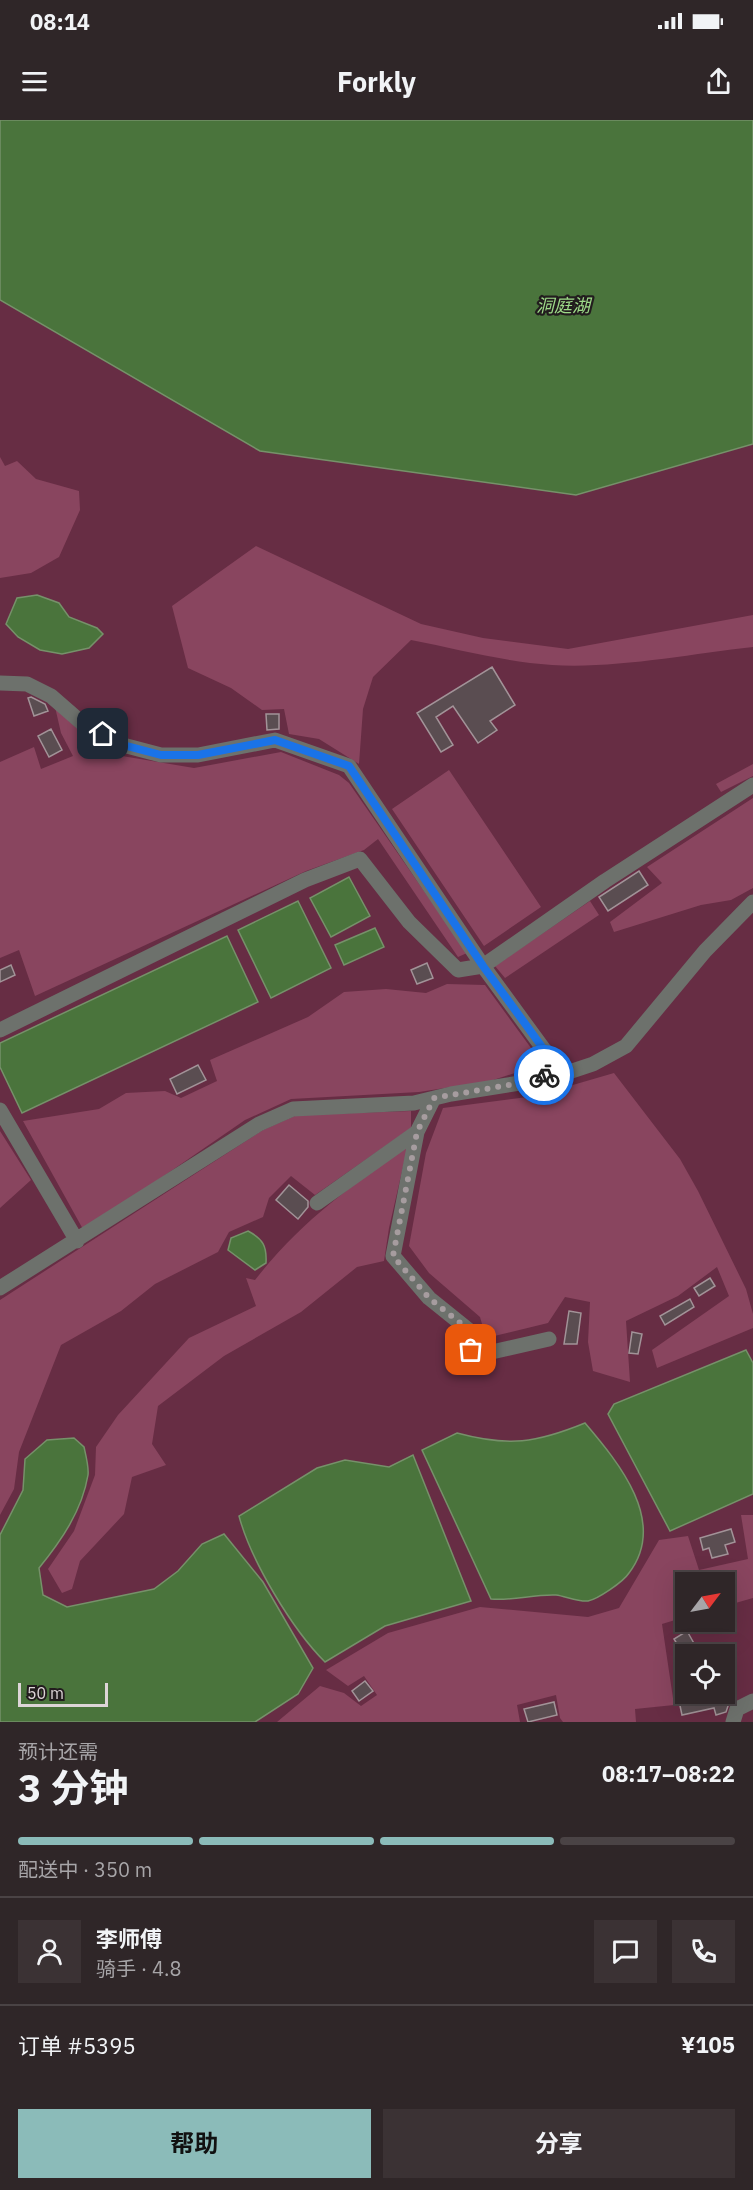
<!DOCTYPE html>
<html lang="zh">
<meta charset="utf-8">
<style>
body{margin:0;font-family:"IBM Plex Sans","Noto Sans SC",sans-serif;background:#3b3234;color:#f1f3f6;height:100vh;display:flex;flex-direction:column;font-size:22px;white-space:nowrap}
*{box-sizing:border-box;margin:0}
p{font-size:20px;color:#a7a5a8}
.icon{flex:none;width:33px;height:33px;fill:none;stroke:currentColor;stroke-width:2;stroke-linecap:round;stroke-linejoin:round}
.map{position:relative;height:1602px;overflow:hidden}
.drawer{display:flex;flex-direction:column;background:#2f2628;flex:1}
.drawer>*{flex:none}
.needle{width:39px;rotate:58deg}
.tools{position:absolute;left:675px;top:1452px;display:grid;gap:12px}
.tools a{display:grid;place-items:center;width:60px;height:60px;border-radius:0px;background:#2f2628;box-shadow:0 6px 24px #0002,0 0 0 2px #4a4345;font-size:30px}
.scale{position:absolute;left:18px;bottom:15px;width:90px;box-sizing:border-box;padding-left:6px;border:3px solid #ddd5d7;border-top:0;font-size:16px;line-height:21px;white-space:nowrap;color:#ddd5d7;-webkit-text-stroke:4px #221c1e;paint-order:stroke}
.pin{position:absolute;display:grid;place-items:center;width:51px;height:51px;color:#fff;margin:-26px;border-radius:12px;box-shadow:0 3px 9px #0006}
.courier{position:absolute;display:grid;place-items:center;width:60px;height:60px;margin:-30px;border:4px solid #1a73e8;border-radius:50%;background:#fff;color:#222;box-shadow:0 2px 8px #0007}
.head em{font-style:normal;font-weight:700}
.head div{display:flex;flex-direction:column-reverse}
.head{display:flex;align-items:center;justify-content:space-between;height:102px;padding:0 18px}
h1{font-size:39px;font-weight:700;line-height:45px}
.bar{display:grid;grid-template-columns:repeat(4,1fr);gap:9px 6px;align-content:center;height:72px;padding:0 18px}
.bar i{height:8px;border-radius:4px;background:#4a4345}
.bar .selected{background:#8bbbb9}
.bar p{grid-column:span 4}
.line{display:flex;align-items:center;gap:15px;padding:0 18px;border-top:2px solid #4a4345}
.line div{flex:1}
.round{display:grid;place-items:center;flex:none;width:63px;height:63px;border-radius:0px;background:#3b3234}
.action{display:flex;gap:12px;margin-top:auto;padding:12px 18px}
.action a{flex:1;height:69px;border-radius:0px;background:#8bbbb9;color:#111;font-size:24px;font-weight:700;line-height:69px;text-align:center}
.action a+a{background:#3b3234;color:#f1f3f6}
.status{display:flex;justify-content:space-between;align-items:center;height:42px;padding:0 30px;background:#2f2628;direction:ltr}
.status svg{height:16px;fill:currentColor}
header{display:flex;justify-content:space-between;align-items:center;height:78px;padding:0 18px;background:#2f2628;font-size:27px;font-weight:700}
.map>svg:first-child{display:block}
.green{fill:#672d44;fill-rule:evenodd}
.forest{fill:#89455f}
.water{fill:#4a743c;stroke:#76916a;stroke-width:1.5}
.building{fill:#5a4d51;stroke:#a29398;stroke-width:1.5}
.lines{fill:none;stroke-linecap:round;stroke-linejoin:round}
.minor{stroke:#6d716c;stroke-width:15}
.done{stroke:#a69c9f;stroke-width:6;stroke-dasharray:0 10.8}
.route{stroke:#1a73e8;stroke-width:8}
.labels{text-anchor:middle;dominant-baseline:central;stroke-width:4.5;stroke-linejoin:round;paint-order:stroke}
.water-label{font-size:18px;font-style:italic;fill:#9dda88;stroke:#221c1e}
</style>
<div class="status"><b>08:14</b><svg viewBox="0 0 49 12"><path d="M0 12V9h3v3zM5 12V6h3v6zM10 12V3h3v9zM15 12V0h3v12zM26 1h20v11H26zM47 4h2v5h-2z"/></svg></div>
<header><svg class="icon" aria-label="menu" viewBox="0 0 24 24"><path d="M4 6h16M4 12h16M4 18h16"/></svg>Forkly<svg class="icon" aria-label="share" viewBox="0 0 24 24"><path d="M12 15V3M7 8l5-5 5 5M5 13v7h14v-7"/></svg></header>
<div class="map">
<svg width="753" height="1602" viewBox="0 0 753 1602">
<rect width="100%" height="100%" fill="#3f3236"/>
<path class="green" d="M 0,0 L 753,0 L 753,1602 L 0,1602 ZM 686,1462 L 724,1462 L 724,1502 L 686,1502 ZM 686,1534 L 724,1534 L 724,1574 L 686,1574 Z"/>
<path class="forest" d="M 0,337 L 5,346 L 17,341 L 36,359 L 79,371 L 80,390 L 59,437 L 31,453 L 0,458 Z
M 256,426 L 421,504 L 483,518 L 568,529 L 753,495 L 753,527 C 689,534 615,549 552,545 C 504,542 458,529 411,520 L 373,557 L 363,589 L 359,644 L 319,619 L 289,614 L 284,589 L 262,590 L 231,568 L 188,548 L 172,486 Z
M 55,587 L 122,636 L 194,648 L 281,632 L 339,655 L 349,663 L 467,833 L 458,837 L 378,719 L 364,730 L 306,751 L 35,876 L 19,830 L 0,838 L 0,642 L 34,627 L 41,649 L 73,636 L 61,613 Z
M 753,644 L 753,656 L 721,672 L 716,664 Z
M 449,650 L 541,787 L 484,826 L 392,689 Z
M 753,678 L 753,768 L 731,780 L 701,785 L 614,812 L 610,802 L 662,763 L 647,747 Z
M 590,781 L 599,795 L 505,858 L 495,846 Z
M 447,864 L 485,865 L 531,928 L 540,945 L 490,961 L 419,972 L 291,979 L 245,1000 L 84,1111 L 23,1001 L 99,989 L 126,973 L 165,971 L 181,978 L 217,961 L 210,940 L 308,897 L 344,872 L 386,869 L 426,873 Z
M 614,953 L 680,1039 L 698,1071 L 746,1169 L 753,1194 L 753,1208 L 657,1248 L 652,1230 L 729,1176 L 717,1147 L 678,1176 L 626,1201 L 630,1262 L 593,1251 L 588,1222 L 590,1182 L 565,1177 L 548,1203 L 486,1218 L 480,1197 L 429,1153 L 409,1126 L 426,1033 L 443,988 L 535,976 Z
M 411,991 L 411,1008 L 315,1075 L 291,1056 L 269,1078 L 263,1097 L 229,1112 L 218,1132 L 155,1164 L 121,1191 L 61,1225 L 19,1332 L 14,1369 L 0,1395 L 0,1180 L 263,1010 L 297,995 Z
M 0,1011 L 31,1060 L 0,1088 Z
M 408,1025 L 389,1108 L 384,1141 L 357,1147 L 301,1192 L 224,1236 L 158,1286 L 152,1324 L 166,1345 L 132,1357 L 124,1394 L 80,1441 L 72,1469 L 62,1473 L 48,1449 L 74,1411 L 95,1355 L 96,1327 L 118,1295 L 189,1218 L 256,1186 L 246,1158 L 255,1160 C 302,1100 348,1069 408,1025 Z
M 741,1395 L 753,1395 L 753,1478 L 725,1486 L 724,1462 L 686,1462 L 685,1497 L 662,1504 L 674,1585 L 635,1589 L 636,1602 L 563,1602 L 560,1598 L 556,1575 L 517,1585 L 520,1602 L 277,1602 L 320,1566 L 344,1573 L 361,1586 L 377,1575 L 364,1556 L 348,1566 L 326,1550 L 388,1513 L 480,1487 L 588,1497 L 619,1488 L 659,1420 L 688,1416 L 699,1450 L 748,1439 Z"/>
<path class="water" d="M 0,0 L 753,0 L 753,324 L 576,375 L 260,331 L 0,180 Z
M 37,475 L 59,483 L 69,497 L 97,508 L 103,514 L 89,528 L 62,534 L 40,530 L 18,517 L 6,504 L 17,478 Z
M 349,757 L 370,796 L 331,817 L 310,778 Z
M 298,781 L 331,848 L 271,878 L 238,810 Z
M 375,808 L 384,827 L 344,845 L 335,825 Z
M 227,816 L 258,882 L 22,993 L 0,947 L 0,923 Z
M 248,1111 C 263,1119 267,1126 266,1143 L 255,1150 L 228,1130 L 231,1118 Z
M 746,1230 L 753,1243 L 753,1374 L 670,1411 L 608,1294 L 614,1284 Z
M 585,1303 C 619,1343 668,1402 629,1453 C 623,1462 598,1479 588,1481 C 578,1482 565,1476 556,1475 C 534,1474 513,1481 491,1479 L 422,1330 L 457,1313 C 509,1327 536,1323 585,1303 Z
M 74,1318 L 84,1327 C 86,1336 89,1347 88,1355 C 82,1391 61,1421 39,1448 L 43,1475 L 67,1487 L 154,1469 L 178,1451 L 202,1424 L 224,1414 L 263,1462 L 313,1548 L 298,1574 L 255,1602 L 0,1602 L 0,1415 L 23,1370 L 25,1339 L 47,1320 Z
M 413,1335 L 471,1481 L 385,1506 L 325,1542 C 292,1509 251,1441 239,1396 L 317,1348 L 345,1340 L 389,1347 Z"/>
<path class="building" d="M 492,547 L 515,585 L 490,601 L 497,610 L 478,623 L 453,586 L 436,597 L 453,625 L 441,632 L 417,593 Z
M 31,577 L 45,584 L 48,591 L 34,596 L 28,578 Z
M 266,594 L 279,594 L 279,609 L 267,610 Z
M 51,609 L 62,630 L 49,637 L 38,616 Z
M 639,751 L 648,765 L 608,791 L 599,777 Z
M 427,843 L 433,858 L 417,864 L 411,850 Z
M 11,845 L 15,855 L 0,862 L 0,850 Z
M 198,945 L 206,960 L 177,974 L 170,959 Z
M 289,1065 L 308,1081 L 308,1087 L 298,1099 L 276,1080 Z
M 710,1158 L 715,1166 L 699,1176 L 694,1168 Z
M 690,1179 L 694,1187 L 665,1205 L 660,1196 Z
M 569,1191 L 581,1193 L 577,1224 L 564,1224 Z
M 632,1212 L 642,1214 L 638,1234 L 629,1233 Z
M 731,1409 L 735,1422 L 725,1425 L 728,1434 L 712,1438 L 709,1428 L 703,1430 L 700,1418 Z
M 687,1511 L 700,1534 L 683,1534 L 674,1519 Z
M 365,1561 L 373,1571 L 359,1581 L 352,1571 Z
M 716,1574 L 724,1574 L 728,1586 L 726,1592 L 716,1595 L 714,1588 L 682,1595 L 679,1581 Z
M 554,1582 L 557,1595 L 528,1602 L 524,1589 Z"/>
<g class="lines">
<path class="minor" d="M 0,563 L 27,564 L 51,576 L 82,603 L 123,625 L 161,635 L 198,635 L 275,620 L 349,646 L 483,846 L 545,931 L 552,952 L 566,953 L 593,944 L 626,926 L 705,831 L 753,782
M 0,910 L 305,760 L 360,739 L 409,802 L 458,850 L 483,846 L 605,761 L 753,665
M 0,990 L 77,1121
M 417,1012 L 393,1136 L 429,1178 L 470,1211 L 471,1230 L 483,1234 L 549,1219
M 317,1083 L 417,1012 L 434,978
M 0,1168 L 259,1004 L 293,989 L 414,983 L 451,974 L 520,963 L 552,952
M 733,1602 L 737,1589 L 753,1581"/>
</g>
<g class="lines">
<path class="done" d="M 471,1230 L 470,1211 L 429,1178 L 393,1136 L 417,1012 L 434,978 L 520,963 L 544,955"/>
<path class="route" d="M 103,614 L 123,625 L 161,635 L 198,635 L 275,620 L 349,646 L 483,846 L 545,931 L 552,952 L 544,955"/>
</g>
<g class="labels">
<g class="water-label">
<text x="563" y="185">洞庭湖</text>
</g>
</g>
</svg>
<div class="tools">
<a><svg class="needle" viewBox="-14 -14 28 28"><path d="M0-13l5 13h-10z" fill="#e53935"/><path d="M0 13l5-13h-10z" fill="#a7a5a8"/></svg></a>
<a><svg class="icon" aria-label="locate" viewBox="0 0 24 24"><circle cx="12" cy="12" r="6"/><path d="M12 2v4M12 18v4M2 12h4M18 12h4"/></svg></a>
</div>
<div class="scale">50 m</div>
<div class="pin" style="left:471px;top:1230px;background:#ea580c"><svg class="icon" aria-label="bag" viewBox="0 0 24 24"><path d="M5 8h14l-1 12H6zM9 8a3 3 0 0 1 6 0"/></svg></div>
<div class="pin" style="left:103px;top:614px;background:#1f2937"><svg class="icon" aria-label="home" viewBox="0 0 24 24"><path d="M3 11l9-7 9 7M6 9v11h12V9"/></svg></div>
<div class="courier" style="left:544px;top:955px"><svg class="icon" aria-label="bike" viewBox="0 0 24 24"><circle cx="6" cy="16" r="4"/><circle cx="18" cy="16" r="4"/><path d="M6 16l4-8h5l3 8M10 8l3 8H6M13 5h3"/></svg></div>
</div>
<section class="drawer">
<div class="head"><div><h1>3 分钟</h1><p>预计还需</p></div><em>08:17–08:22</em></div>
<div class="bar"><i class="selected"></i><i class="selected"></i><i class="selected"></i><i></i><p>配送中 · 350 m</p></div>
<div class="line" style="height:108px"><a class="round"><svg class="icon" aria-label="person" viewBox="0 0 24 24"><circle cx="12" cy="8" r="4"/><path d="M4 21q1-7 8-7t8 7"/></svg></a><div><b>李师傅</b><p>骑手 · 4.8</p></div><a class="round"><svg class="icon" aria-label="chat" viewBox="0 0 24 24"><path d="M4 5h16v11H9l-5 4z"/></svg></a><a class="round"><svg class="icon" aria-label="phone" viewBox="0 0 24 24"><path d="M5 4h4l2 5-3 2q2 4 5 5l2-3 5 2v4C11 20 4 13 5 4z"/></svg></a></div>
<div class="line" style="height:78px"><div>订单 #5395</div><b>¥105</b></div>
<div class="action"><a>帮助</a><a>分享</a></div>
</section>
